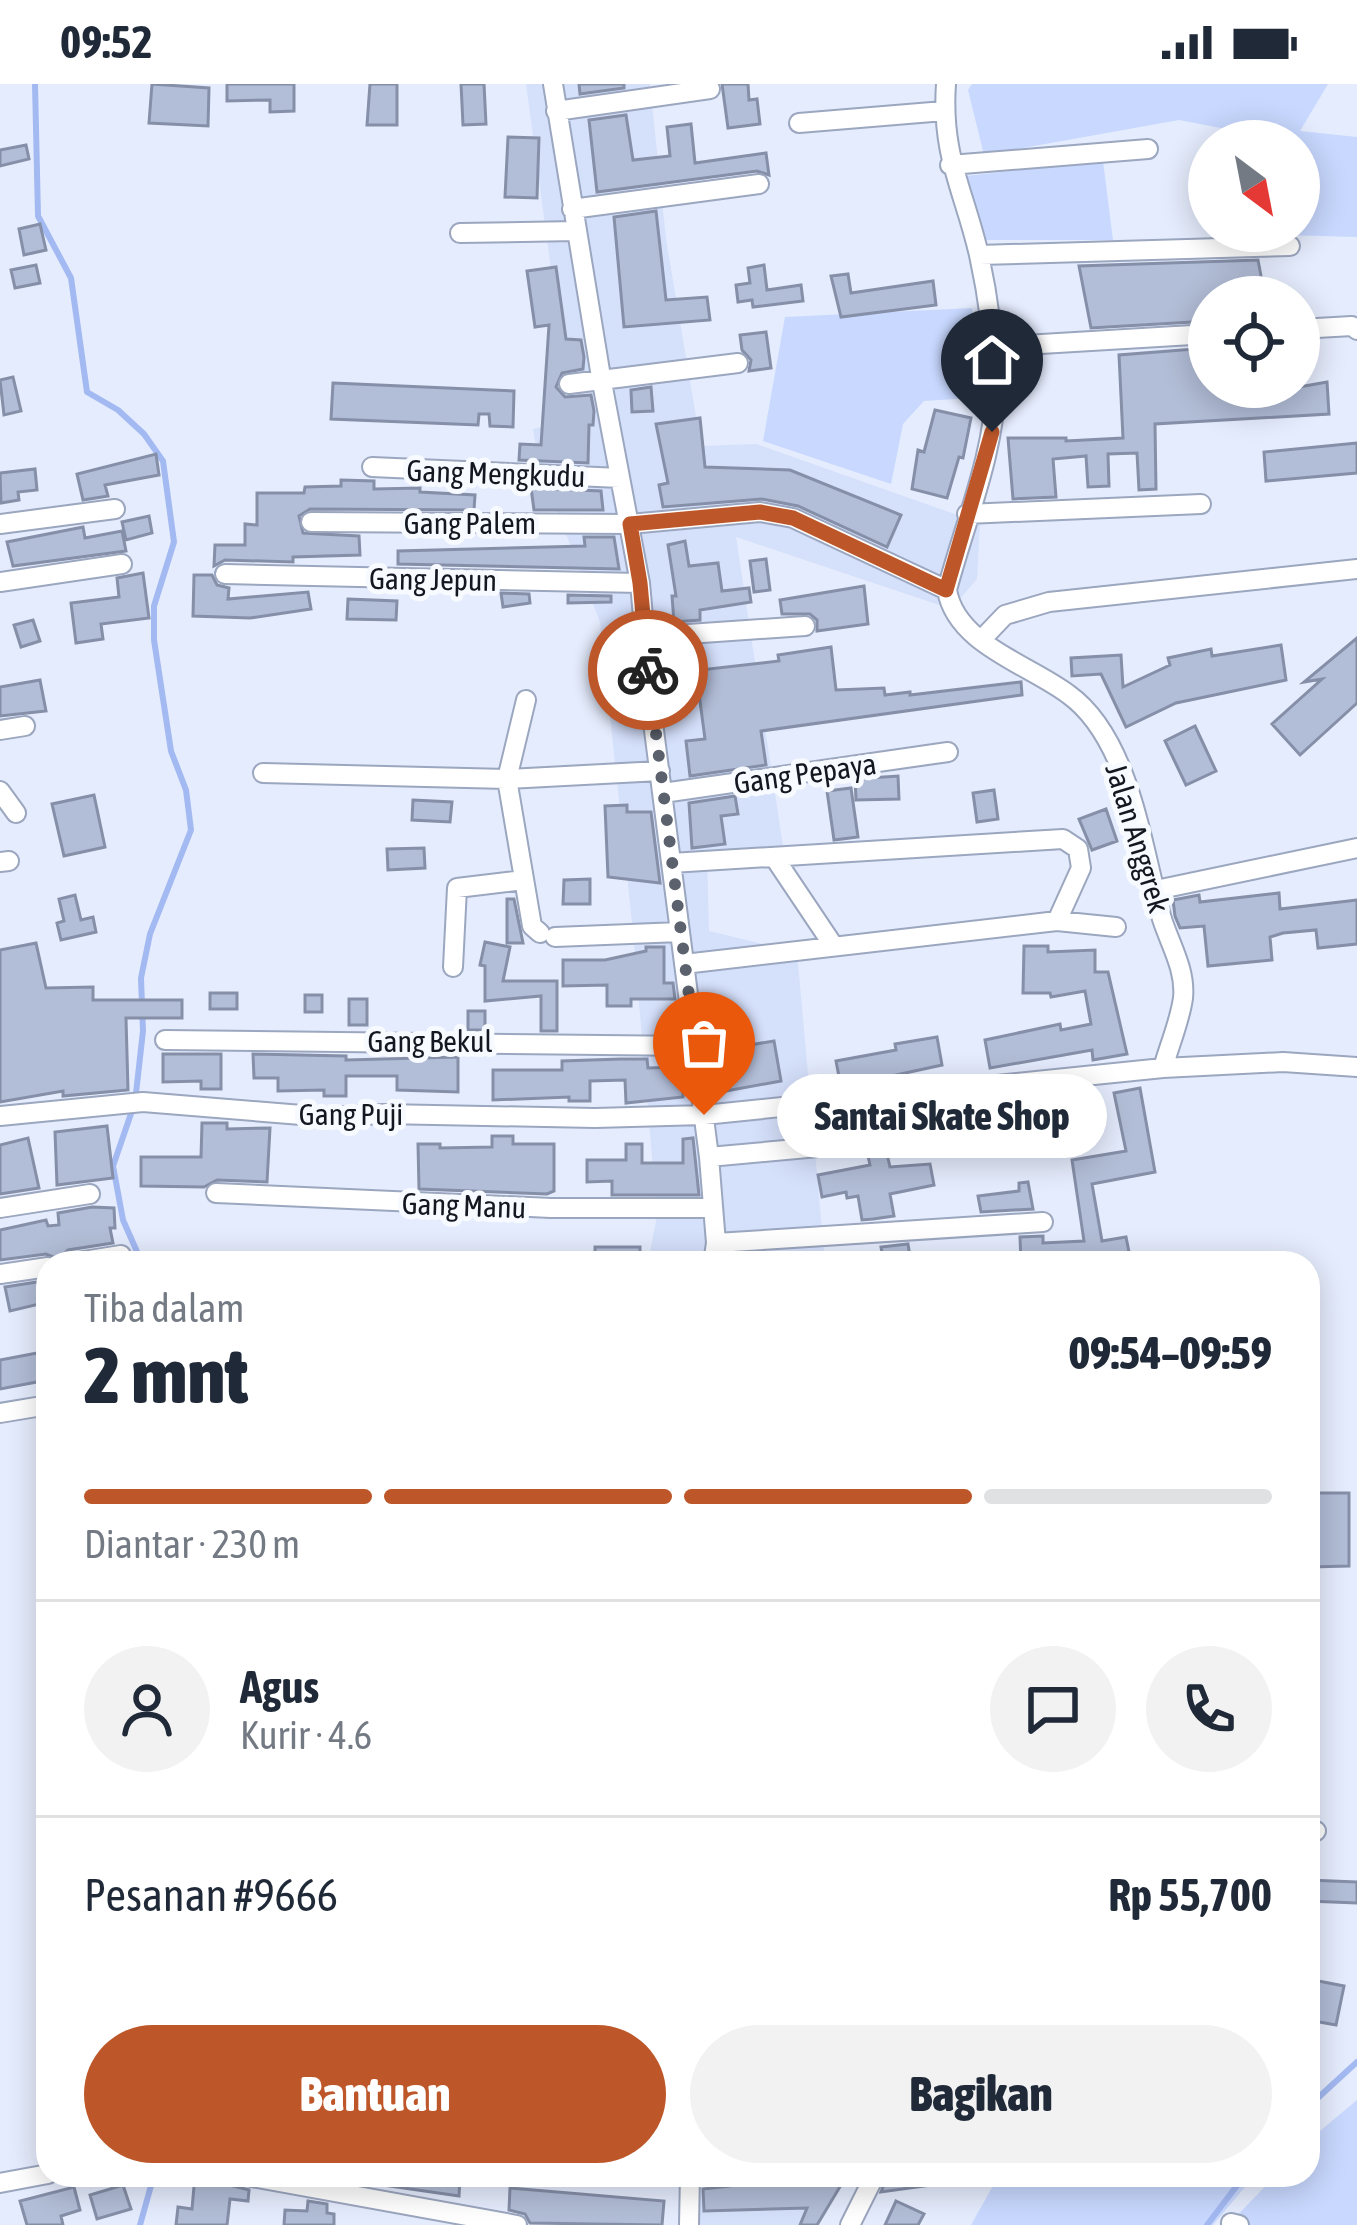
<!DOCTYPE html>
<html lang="id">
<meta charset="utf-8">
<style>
body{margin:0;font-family:"Asap Condensed",sans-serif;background:#f2f2f3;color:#1f2937;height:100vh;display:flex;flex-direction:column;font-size:45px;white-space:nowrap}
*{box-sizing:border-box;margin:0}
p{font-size:39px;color:#747a83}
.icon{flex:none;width:66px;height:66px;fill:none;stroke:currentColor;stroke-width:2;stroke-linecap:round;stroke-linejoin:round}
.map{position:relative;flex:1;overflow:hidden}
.panel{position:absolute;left:36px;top:1167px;width:1284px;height:936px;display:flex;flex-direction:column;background:#fff;border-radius:36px;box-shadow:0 6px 30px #0003}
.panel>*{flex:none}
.needle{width:78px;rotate:148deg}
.tools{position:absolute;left:1188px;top:36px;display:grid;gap:24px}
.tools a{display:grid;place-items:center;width:132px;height:132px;border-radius:50%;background:#fff;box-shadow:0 6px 30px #0003;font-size:60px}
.pin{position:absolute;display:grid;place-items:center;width:102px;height:102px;color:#fff;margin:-123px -51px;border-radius:50% 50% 50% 0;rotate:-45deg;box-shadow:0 0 12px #0007}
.pin .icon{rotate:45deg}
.courier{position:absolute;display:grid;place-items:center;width:120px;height:120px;margin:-60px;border:9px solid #bd572a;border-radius:50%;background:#fff;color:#222;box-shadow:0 3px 15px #0007}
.bubble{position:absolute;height:84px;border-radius:42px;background:#fff;box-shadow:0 6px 30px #0003;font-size:39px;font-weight:800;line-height:84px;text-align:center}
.headline em{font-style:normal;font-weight:800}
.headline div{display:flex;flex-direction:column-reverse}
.headline{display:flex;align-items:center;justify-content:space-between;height:204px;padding:0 48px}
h1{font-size:78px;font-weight:800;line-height:90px}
.bar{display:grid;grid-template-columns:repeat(4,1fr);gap:18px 12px;align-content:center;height:144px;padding:0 48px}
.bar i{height:15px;border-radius:9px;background:#e0e1e3}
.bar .on{background:#bd572a}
.bar p{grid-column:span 4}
.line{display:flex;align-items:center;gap:30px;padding:0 48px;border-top:3px solid #e0e1e3}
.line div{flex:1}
.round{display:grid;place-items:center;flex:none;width:126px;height:126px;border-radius:63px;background:#f2f2f3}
.primary-button{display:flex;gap:24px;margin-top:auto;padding:24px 48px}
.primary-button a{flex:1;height:138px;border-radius:72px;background:#bd572a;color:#fff;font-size:48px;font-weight:800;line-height:138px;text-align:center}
.primary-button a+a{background:#f2f2f3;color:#1f2937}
.status{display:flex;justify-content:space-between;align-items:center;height:84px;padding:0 60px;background:#fff;direction:ltr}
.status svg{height:33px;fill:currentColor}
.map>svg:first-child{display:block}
.built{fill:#d5e0fb}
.green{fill:#c8d8fe}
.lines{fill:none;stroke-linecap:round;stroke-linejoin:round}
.stream{stroke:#a3b9f2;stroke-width:6}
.building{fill:#b2bdd7;stroke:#858fa8;stroke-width:3}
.minor-casing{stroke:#9ba6bf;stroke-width:22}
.minor{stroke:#fff;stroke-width:18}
.done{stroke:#5c626d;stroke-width:12;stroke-dasharray:0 21.6}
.route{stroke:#bd572a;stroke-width:15}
.labels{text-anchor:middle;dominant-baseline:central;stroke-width:10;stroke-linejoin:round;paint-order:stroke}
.street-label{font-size:30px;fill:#131720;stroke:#f7faff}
</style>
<div class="status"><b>09:52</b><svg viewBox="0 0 49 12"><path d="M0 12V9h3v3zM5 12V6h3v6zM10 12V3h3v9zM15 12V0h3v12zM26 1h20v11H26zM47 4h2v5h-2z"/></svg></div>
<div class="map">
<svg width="1357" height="2141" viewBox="0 0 1357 2141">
<rect width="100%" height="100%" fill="#e5ecfd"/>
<path class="built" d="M 526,0 L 650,0 L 666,155 L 701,362 L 756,360 L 980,439 L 977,495 L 951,525 L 736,453 L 783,762 L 707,768 L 709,847 L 797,868 L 825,1179 L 648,1179 L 657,1132 L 633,848 L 600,538 L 539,380 L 533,345 L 557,339 L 559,286 L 550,178 Z
M 705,2091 L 810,2091 L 805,2141 L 694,2141 Z"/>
<path class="green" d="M 972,0 L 1328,0 L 1300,47 L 1357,53 L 1357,153 L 1284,151 L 1283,147 L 1299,147 L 1299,57 L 1265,57 L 1263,52 L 1179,36 L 984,71 L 968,6 Z
M 1103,77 L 1113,156 L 983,156 L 966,92 Z
M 972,224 L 987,313 L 924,317 L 903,340 L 891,400 L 763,357 L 785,233 Z
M 1357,2016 L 1357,2141 L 1228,2141 L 1276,2091 L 1308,2091 L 1308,2057 Z
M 999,2091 L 1255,2091 L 1213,2141 L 971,2141 Z"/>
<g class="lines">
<path class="stream" d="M 35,0 L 38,132 L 71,194 L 87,308 L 118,326 L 144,350 L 163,377 L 174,458 L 154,522 L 154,556 L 171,667 L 186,706 L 191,746 L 150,850 L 141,894 L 143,947 L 135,1018 L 113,1082 L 123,1136 L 142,1179
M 1308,2023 L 1357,1978
M 140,2141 L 154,2091
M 1207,2141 L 1245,2091"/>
</g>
<path class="building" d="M 152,0 L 209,4 L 208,42 L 149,39 Z
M 227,0 L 294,0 L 294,27 L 270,28 L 270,16 L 227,17 Z
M 370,0 L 397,0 L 397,41 L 367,41 Z
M 461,0 L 484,0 L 486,40 L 463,41 Z
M 579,0 L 624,0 L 624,4 L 580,10 Z
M 748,0 L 749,16 L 757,15 L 760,40 L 728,44 L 722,0 Z
M 626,31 L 633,76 L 670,72 L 667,43 L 691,40 L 695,79 L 766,69 L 769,91 L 757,87 L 597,108 L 589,36 Z
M 508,53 L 539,54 L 537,114 L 505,113 Z
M 26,61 L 29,75 L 0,82 L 0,66 Z
M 656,127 L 666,216 L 707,213 L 710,236 L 624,243 L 614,133 Z
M 40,140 L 46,166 L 24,171 L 19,145 Z
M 1258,176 L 1265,213 L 1209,213 L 1209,237 L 1091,244 L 1079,182 Z
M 36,181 L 40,199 L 15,204 L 11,186 Z
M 764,181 L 767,206 L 801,201 L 803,217 L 753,223 L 752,216 L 738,218 L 736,201 L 750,199 L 748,184 Z
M 556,183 L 566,255 L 581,256 L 584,273 L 583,285 L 562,289 L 556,303 L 565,313 L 591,311 L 594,327 L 593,341 L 589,341 L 588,379 L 519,376 L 520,360 L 541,361 L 549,241 L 535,243 L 527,187 Z
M 848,190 L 851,209 L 933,197 L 936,221 L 841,233 L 831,192 Z
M 766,248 L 771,284 L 749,287 L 751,276 L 742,266 L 740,251 Z
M 1207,264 L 1209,303 L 1299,303 L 1327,298 L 1329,330 L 1155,340 L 1156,405 L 1139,406 L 1137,369 L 1108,370 L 1109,402 L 1088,403 L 1086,372 L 1053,375 L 1056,413 L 1013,415 L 1008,354 L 1066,354 L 1066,357 L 1123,354 L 1119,271 Z
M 13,293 L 21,327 L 4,331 L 0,296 Z
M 333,299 L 514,307 L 513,343 L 490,342 L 489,330 L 479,330 L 478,341 L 331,335 Z
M 651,303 L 653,327 L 632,328 L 631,306 Z
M 935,326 L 971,334 L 963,374 L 959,373 L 947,414 L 912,405 L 918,366 L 924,368 Z
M 700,334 L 705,383 L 790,386 L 901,431 L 887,463 L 798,422 L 762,415 L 663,423 L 659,401 L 668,399 L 656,340 Z
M 1357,359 L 1357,389 L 1266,397 L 1264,368 Z
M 156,370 L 159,391 L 105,401 L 108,412 L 83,416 L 77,390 Z
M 35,385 L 37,406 L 18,408 L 19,416 L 1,419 L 0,389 Z
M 341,396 L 374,397 L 374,405 L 420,404 L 420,408 L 475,411 L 474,426 L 310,425 L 299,432 L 303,449 L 359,452 L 360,471 L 293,473 L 293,478 L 225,476 L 214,482 L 215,461 L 245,461 L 245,440 L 257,441 L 257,409 L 304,409 L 305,403 L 341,402 Z
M 531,404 L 601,407 L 603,426 L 534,426 Z
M 149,432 L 152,449 L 126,456 L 122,438 Z
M 83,443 L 85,454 L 122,447 L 126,467 L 13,482 L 7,458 Z
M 584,453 L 614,453 L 619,485 L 398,480 L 398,467 L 585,462 Z
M 685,457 L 689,482 L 718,479 L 722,507 L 749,504 L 751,518 L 700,526 L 700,536 L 674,538 L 672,512 L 676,512 L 668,461 Z
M 766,475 L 770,506 L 754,508 L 750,477 Z
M 143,489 L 149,534 L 101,540 L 103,555 L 76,559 L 71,519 L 119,513 L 117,494 Z
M 194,491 L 212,491 L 217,501 L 229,504 L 228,515 L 308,508 L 311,525 L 250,534 L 193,532 Z
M 864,502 L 868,540 L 817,547 L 817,536 L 810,530 L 782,530 L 780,516 Z
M 501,509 L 529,510 L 530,519 L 503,523 Z
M 568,511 L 611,512 L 611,518 L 568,519 Z
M 348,515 L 397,517 L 396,536 L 347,535 Z
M 33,536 L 40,557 L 21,563 L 14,541 Z
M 1357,554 L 1357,619 L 1300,671 L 1272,640 L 1322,595 L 1304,598 Z
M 1281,561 L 1286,596 L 1176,619 L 1126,643 L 1101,590 L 1072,592 L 1071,574 L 1121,571 L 1123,603 L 1170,581 L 1168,574 L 1211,565 L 1212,572 Z
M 831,563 L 836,606 L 884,604 L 885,611 L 910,608 L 910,611 L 1021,598 L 1022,611 L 761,647 L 766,681 L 690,692 L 686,657 L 705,655 L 698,602 L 693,603 L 691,587 L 779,577 L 778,571 Z
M 40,596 L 46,627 L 0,632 L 0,603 Z
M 1195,642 L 1216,687 L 1186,701 L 1165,657 Z
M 898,692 L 899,715 L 856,716 L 855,695 Z
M 851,704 L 858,753 L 834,756 L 827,707 Z
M 994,706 L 998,735 L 977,738 L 973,709 Z
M 94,711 L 105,763 L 64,772 L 52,720 Z
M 735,712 L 738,730 L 721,732 L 725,760 L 692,764 L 689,719 Z
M 413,716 L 452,718 L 450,738 L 412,736 Z
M 627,721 L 627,728 L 651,728 L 660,799 L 608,793 L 605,722 Z
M 1106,725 L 1117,757 L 1092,766 L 1079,735 Z
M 424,764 L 425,784 L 388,786 L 387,765 Z
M 590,795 L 590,820 L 563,820 L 564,796 Z
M 1279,809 L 1280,825 L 1357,816 L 1357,860 L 1318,864 L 1316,846 L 1283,849 L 1270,853 L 1272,876 L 1208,882 L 1204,842 L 1180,844 L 1175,832 L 1173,816 L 1199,811 L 1200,818 Z
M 75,811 L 81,836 L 93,833 L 96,848 L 61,856 L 57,839 L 64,837 L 59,815 Z
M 507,815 L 514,815 L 523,859 L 507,859 Z
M 485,858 L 510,863 L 503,897 L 557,897 L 557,947 L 541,947 L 541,912 L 485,917 L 485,882 L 480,881 Z
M 36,859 L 46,904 L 93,903 L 93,916 L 182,916 L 182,934 L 126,934 L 128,1006 L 63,1012 L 63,1007 L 0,1018 L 0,866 Z
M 1024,862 L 1048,862 L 1048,868 L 1095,866 L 1095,888 L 1108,888 L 1127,970 L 1093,976 L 1092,966 L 990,984 L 985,956 L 1060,940 L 1061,946 L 1091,940 L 1085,907 L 1051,913 L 1050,909 L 1023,909 Z
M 646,863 L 664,863 L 664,899 L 673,899 L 675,915 L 631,915 L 631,922 L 607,922 L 607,901 L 563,902 L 563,876 L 605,876 L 646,867 Z
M 210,909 L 237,909 L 237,925 L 210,925 Z
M 305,911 L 322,911 L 322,928 L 305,928 Z
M 349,915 L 367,915 L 367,941 L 349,941 Z
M 468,927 L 485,927 L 485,946 L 468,946 Z
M 937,953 L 942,981 L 841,1003 L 836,977 L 896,966 L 895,960 Z
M 774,957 L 781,997 L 726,1007 L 719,966 Z
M 163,970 L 221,970 L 221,1005 L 201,1005 L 201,997 L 163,998 Z
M 253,970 L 346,972 L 346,976 L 458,973 L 458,1008 L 397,1006 L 397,992 L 346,992 L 346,1012 L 324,1012 L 324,1006 L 278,1007 L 278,994 L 254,994 Z
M 621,975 L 647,975 L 648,984 L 682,983 L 683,1013 L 626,1019 L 625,996 L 590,997 L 590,1017 L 569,1017 L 569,1013 L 493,1016 L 493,986 L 562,986 L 562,977 Z
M 1140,1004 L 1155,1088 L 1092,1100 L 1102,1157 L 1126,1153 L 1129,1168 L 1121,1169 L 1122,1179 L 1021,1179 L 1020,1153 L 1043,1152 L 1043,1159 L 1084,1157 L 1072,1076 L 1126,1067 L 1114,1009 Z
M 957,1019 L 960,1036 L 801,1051 L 799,1035 Z
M 202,1039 L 227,1039 L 227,1045 L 270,1044 L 267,1098 L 217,1096 L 204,1103 L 141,1102 L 141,1073 L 201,1073 Z
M 107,1042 L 113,1094 L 57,1101 L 55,1048 Z
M 492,1052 L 513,1052 L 513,1060 L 554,1060 L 554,1107 L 547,1110 L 419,1105 L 418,1060 L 440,1060 L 440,1064 L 492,1063 Z
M 28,1054 L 39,1104 L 0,1110 L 0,1061 Z
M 693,1054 L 699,1111 L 612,1111 L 612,1097 L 587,1098 L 587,1076 L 626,1076 L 626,1060 L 642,1060 L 642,1079 L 683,1079 L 683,1055 Z
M 887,1070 L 890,1083 L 930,1080 L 934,1101 L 890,1110 L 894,1132 L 873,1135 L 862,1136 L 858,1112 L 847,1114 L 846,1108 L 822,1113 L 818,1091 L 870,1081 L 868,1072 Z
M 1028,1098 L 1033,1125 L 981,1128 L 978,1112 L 1019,1107 L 1019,1099 Z
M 92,1123 L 114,1124 L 115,1144 L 110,1144 L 113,1159 L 68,1166 L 58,1175 L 46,1170 L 0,1176 L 0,1146 L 46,1136 L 48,1142 L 59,1141 L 58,1129 Z
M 908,1160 L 911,1179 L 884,1179 L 881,1163 Z
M 595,1163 L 640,1163 L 640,1179 L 595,1179 Z
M 778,1169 L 779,1179 L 728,1179 L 728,1172 Z
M 43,1197 L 48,1218 L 10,1227 L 5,1203 Z
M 37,1269 L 42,1297 L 0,1305 L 0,1276 Z
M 1310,1409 L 1349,1409 L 1349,1482 L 1310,1483 Z
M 1308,1796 L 1357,1798 L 1357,1819 L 1308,1817 Z
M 1308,1895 L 1344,1902 L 1336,1941 L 1308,1936 Z
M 195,2091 L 228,2091 L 233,2102 L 249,2106 L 248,2117 L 230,2115 L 227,2141 L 176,2141 L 178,2123 L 192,2125 Z
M 370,2091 L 460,2094 L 459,2112 L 369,2099 Z
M 728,2091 L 860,2091 L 857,2097 L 847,2091 L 817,2141 L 800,2141 L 807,2124 L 704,2127 L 703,2105 L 730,2102 Z
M 888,2091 L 938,2091 L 939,2100 L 881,2108 Z
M 123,2101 L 131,2125 L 97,2135 L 90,2111 Z
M 74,2103 L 80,2126 L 61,2132 L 63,2141 L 27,2141 L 20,2117 Z
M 510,2104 L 664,2117 L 662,2141 L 530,2139 L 525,2130 L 509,2126 Z
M 308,2117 L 327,2120 L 327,2129 L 334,2130 L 334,2141 L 284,2141 L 285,2126 L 307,2127 Z
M 896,2117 L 924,2130 L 918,2141 L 885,2141 Z"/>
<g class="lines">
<defs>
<path id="minor" d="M 553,0 L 601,293 L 640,499 L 651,623 L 709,1073 L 716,1159 L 713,1179
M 946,0 C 941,72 964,106 979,171 C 988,212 994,258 995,300 C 997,363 963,444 947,506 C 956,560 1028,580 1068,610 C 1131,655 1142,766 1162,835 C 1170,860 1186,886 1183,914 C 1180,937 1169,962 1163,984
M 556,27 L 710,5
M 799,39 L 944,27
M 950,81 L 1148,65
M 572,125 L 759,100
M 460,149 L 576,147
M 979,171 L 1290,162
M 1299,245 L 1352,242 L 1357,246
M 992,263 L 1209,250
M 569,300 L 738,279
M 372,383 L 620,394
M 967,430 L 1201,420
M 311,438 L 630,440 L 760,428 L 793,434 L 947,506
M 0,440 L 115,425
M 225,490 L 640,499
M 0,498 L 122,480
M 645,553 L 805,542
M 982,555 L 1005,531 L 1049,518 L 1357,485
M 0,646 L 25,642
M 263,689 L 507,695 L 526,616
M 0,707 L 16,729
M 663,709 L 948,668
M 774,773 L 833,861
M 0,778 L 9,777
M 671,779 L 1063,755 L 1078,765 L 1081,784 L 1057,837
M 1156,806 L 1357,764
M 540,849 L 532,842 L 507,695 L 660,687
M 555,853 L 680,848
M 684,880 L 1057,837 L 1116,843
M 453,883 L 457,804 L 524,796
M 165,956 L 695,962
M 0,1032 L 143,1018 L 326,1033 L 383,1030 L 595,1034 L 704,1031 L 1163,984 L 1283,978 L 1357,983
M 709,1073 L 1059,1041
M 216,1109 L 551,1124 L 713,1124
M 0,1124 L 90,1110
M 716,1159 L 1043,1138
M 71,1179 L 121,1171
M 0,1190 L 48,1183
M 0,1329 L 48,1321
M 1308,1747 L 1316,1747
M 241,2091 L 517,2141
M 0,2099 L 48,2090
M 1231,2139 L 1239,2141
M 689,2141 L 690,2091
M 850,2141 L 875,2091"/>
</defs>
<use href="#minor" class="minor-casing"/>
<use href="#minor" class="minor"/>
</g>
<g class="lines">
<path class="done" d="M 648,586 L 704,1031"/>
<path class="route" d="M 648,586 L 640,499 L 630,440 L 760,428 L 793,434 L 946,506 L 992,348"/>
</g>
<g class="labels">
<g class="street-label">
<text transform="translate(496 389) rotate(2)">Gang Mengkudu</text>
<text x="470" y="439">Gang Palem</text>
<text transform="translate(433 495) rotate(1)">Gang Jepun</text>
<text transform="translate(805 689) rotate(-8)">Gang Pepaya</text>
<text transform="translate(1138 754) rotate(73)">Jalan Anggrek</text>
<text x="430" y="957">Gang Bekul</text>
<text x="351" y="1030">Gang Puji</text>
<text transform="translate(464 1121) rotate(2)">Gang Manu</text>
</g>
</g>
</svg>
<div class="tools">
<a><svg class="needle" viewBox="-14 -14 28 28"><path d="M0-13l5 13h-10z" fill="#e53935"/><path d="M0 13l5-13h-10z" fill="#747a83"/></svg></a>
<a><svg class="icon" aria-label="locate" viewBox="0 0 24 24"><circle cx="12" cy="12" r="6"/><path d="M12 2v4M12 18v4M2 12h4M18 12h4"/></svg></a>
</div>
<div class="pin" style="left:704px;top:1031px;background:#ea580c"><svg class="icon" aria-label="bag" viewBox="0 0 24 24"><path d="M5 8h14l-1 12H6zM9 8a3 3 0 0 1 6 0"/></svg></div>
<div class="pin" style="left:992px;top:348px;background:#1f2937"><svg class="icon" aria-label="home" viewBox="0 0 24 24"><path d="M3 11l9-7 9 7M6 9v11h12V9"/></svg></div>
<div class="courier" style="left:648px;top:586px"><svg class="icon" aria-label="bike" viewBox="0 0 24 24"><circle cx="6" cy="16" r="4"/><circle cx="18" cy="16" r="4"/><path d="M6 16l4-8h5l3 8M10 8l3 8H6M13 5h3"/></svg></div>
<div class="bubble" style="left:777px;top:990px;width:330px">Santai Skate Shop</div>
<section class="panel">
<div class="headline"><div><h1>2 mnt</h1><p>Tiba dalam</p></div><em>09:54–09:59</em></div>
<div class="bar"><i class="on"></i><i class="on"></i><i class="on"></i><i></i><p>Diantar · 230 m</p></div>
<div class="line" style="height:216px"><a class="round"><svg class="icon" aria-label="person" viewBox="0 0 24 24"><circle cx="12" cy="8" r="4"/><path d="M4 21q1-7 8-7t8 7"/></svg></a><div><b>Agus</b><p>Kurir · 4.6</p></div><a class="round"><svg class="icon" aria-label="chat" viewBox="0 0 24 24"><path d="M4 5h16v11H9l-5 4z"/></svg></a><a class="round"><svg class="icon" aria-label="phone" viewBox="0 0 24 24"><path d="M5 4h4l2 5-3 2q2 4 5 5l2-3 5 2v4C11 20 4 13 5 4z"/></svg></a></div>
<div class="line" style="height:156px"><div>Pesanan #9666</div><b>Rp 55,700</b></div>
<div class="primary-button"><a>Bantuan</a><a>Bagikan</a></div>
</section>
</div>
